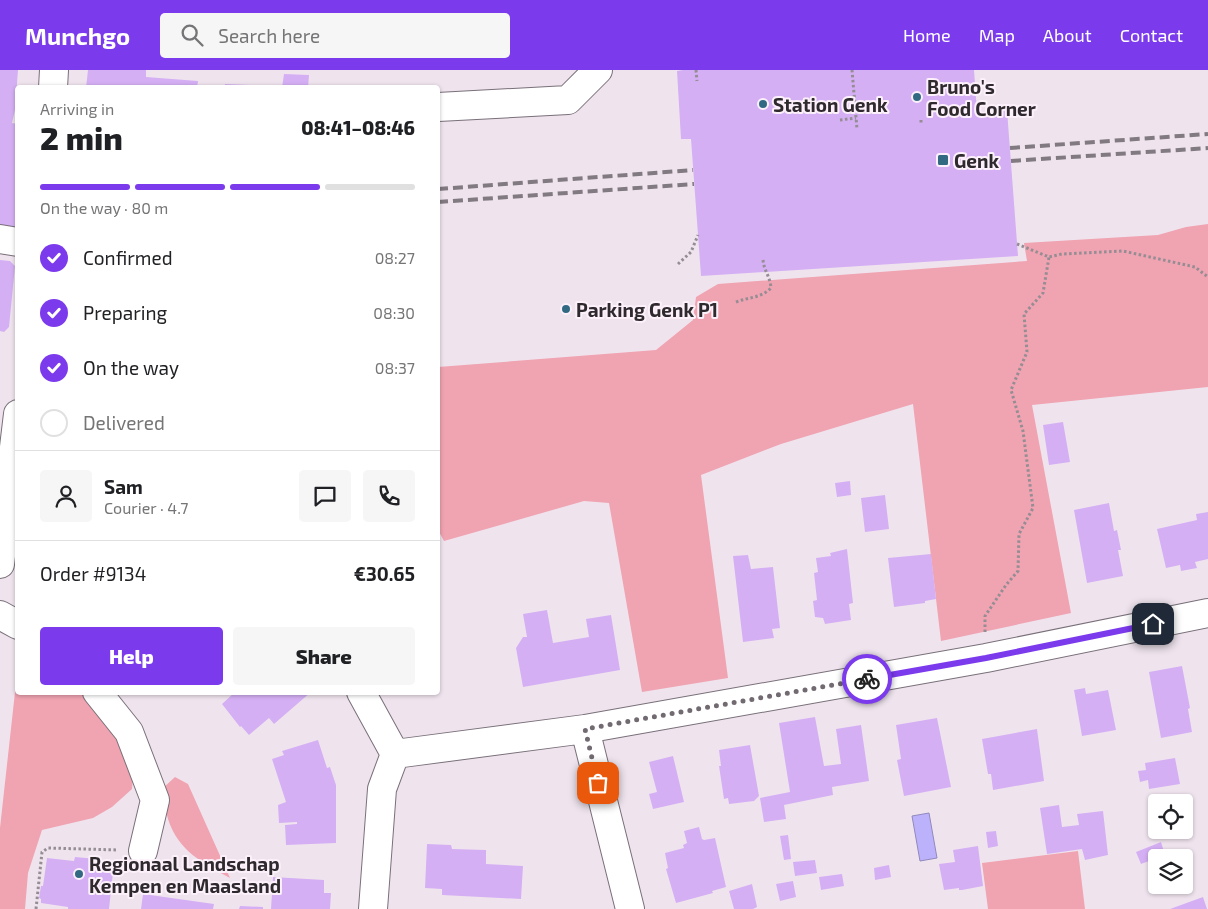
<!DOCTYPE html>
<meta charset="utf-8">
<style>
body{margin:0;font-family:"Exo 2",sans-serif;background:#f6f6f6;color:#202124;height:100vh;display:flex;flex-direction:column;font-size:19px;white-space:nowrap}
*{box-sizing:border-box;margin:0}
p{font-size:16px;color:#757577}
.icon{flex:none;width:28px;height:28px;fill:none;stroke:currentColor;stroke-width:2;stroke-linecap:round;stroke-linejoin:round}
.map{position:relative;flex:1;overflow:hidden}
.drawer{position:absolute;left:15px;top:15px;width:425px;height:610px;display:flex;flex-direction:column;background:#fff;border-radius:5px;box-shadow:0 1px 4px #0004}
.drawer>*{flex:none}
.fabs{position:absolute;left:1148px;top:724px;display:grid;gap:10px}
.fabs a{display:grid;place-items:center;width:45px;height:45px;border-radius:5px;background:#fff;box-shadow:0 1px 4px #0004;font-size:25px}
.pin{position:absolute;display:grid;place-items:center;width:42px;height:42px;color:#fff;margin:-21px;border-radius:10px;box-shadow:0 2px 8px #0006}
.courier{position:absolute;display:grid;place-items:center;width:50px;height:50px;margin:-25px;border:4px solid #7c3aed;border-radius:50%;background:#fff;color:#222;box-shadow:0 1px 6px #0007}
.summary em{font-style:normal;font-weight:800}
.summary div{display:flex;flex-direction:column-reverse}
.summary{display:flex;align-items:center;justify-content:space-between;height:85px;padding:0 25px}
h1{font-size:32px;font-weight:800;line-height:38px}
.bar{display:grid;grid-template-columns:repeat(4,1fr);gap:8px 5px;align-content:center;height:60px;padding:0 25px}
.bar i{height:6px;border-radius:4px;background:#e0e0e0}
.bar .on{background:#7c3aed}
.bar p{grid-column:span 4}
.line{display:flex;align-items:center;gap:12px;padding:0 25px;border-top:1px solid #e0e0e0}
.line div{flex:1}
.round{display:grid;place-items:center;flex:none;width:52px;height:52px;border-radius:5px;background:#f6f6f6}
ol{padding:0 25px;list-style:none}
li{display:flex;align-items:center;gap:15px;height:55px}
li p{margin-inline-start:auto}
li .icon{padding:5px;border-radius:50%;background:#7c3aed;color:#fff;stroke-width:4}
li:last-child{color:#757577}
li i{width:28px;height:28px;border:2px solid #e0e0e0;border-radius:50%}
.button{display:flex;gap:10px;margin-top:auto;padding:10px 25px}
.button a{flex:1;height:58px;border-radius:5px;background:#7c3aed;color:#fff;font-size:20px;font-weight:800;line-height:58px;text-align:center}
.button a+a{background:#f6f6f6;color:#202124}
header{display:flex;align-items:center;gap:30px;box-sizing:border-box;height:70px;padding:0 25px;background:#7c3aed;color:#fff}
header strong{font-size:24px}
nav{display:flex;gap:28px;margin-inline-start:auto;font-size:18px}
.search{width:350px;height:45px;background:#f6f6f6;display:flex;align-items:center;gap:12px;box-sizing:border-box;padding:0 18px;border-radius:5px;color:#757577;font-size:19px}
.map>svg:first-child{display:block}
.green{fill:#f0a3b1}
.water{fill:#bcb2fb;stroke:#9189bd}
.building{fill:#d5aff4}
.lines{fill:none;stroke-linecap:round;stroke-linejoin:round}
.minor-casing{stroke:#797079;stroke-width:30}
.path{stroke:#958d94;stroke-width:3;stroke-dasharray:2.5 2.5;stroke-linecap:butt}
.minor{stroke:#fff;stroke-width:28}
.rail{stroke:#827a81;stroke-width:4;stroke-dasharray:10 5;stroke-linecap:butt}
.done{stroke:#726a71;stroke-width:5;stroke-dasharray:0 9}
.route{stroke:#7c3aed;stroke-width:6}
.poi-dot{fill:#316983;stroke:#fcf1fb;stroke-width:2}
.labels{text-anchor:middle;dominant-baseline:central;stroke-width:4;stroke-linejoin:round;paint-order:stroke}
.poi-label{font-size:19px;font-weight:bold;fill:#2e292d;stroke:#fcf1fb;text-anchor:start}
</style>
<header>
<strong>Munchgo</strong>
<div class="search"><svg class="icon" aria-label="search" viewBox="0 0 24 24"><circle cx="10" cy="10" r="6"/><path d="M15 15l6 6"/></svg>Search here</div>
<nav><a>Home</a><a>Map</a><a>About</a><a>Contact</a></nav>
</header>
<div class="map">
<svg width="1208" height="839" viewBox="0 0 1208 839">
<rect width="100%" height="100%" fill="#efe4ee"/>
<path class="green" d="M 1208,154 L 1208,317 L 1032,335 L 1071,543 L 941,571 L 913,334 L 781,374 L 701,405 L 728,608 L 642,622 L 609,433 L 584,431 L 444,471 L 438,460 L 438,297 L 656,280 L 693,250 L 696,227 L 718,214 L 1027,191 L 1024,173 L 1158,165 L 1186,157 Z
M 17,604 L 18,622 L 86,623 L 134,693 L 132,719 L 112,737 L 93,748 L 42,760 L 28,803 L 25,839 L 0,839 L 0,758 Z
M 175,707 L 188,714 L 230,808 C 203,793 178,781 168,749 C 165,739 164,728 163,718 Z
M 1078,781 L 1085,839 L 988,839 L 982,793 Z"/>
<path class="water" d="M 929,743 L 937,788 L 920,791 L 912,746 Z"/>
<path class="building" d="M 0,0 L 18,0 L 15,40 L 12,53 L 18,54 L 18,158 L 0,157 Z
M 88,0 L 146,0 L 146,7 L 198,11 L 197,18 L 86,18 Z
M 683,0 L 974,0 L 977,42 L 1007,40 L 1018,186 L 701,206 L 691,69 L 681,69 L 677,1 Z
M 284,4 L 309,5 L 308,18 L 282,18 Z
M 225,14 L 250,15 L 250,18 L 224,18 Z
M 0,190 L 10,191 L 15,196 L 9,257 L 4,262 L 0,261 Z
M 1063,352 L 1070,392 L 1049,395 L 1043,355 Z
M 850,411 L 851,425 L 837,427 L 835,413 Z
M 885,425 L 889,459 L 865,462 L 861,428 Z
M 1109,433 L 1114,461 L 1117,460 L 1121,480 L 1118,480 L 1123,506 L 1087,513 L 1074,440 Z
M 1208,442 L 1208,489 L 1195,492 L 1197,498 L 1181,501 L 1180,495 L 1166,498 L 1157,459 L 1197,450 L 1196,444 Z
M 847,479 L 853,533 L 849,534 L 851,550 L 825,554 L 823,548 L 815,547 L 813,531 L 817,530 L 814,503 L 818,502 L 816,488 L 831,486 L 830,483 Z
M 931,484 L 936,529 L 925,531 L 925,533 L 894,537 L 888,488 Z
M 748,485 L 751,499 L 773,497 L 780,558 L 772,559 L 774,568 L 743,572 L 733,486 Z
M 547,540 L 553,573 L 589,567 L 586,549 L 611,545 L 620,600 L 523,617 L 516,578 L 523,567 L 527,567 L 523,544 Z
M 1182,596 L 1190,638 L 1188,639 L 1192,662 L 1161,668 L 1149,602 Z
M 1085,618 L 1086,624 L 1108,620 L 1116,660 L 1082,666 L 1074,620 Z
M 235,622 L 290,622 L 292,625 L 296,622 L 311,622 L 274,654 L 269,648 L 249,665 L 241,656 L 240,657 L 222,634 Z
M 815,647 L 824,696 L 841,694 L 836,659 L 861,655 L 869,711 L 832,717 L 833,725 L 784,735 L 786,749 L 764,752 L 760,728 L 790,722 L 779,653 Z
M 937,648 L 951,717 L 904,726 L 897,690 L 901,689 L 896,655 Z
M 1037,659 L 1044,711 L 993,720 L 991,704 L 988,704 L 982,669 Z
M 318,670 L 327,698 L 330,697 L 336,715 L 336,773 L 286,775 L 285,755 L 297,754 L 297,752 L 279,753 L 278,735 L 286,732 L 272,689 L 284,685 L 282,681 Z
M 750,675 L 759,726 L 754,731 L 729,734 L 728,728 L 724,729 L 719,696 L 721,696 L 719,680 Z
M 673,686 L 684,732 L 653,739 L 649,724 L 657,722 L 649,692 Z
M 1175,688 L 1180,714 L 1149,719 L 1148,710 L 1140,712 L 1138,701 L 1146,700 L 1145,693 Z
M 1059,735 L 1062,757 L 1079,755 L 1077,744 L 1103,741 L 1108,785 L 1085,790 L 1082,779 L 1047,784 L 1040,738 Z
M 699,757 L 702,769 L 704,770 L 715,768 L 726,817 L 712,821 L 713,823 L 676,833 L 666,799 L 668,798 L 665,783 L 684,778 L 683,775 L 687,773 L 684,761 Z
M 996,761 L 998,776 L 988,778 L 986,762 Z
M 788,765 L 791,789 L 784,790 L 780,766 Z
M 1161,772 L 1165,785 L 1141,794 L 1136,782 Z
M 427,774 L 451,775 L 452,779 L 486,780 L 486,794 L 523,796 L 521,829 L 442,825 L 442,819 L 425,818 Z
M 978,776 L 983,816 L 962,820 L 959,820 L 959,818 L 944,820 L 939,794 L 955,792 L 953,780 Z
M 75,787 L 97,789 L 97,792 L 114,793 L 109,839 L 68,839 L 68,837 L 41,833 L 41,829 L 39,828 L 41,816 L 43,816 L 47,788 L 74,791 Z
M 815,790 L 817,803 L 795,806 L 793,792 Z
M 889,795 L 891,807 L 875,810 L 874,798 Z
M 842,804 L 844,816 L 821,820 L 819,807 Z
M 273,807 L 324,810 L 324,823 L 331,823 L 330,839 L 271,839 Z
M 793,811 L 796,827 L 780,831 L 776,814 Z
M 752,814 L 757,837 L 753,839 L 734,839 L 729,821 Z
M 143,824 L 214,834 L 213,839 L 141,839 Z
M 1203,827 L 1207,839 L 1170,839 Z
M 240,836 L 263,837 L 263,839 L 239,839 Z"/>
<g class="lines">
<defs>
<path id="minor" d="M 53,18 L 54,0
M 438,37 L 568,30 L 598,0
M 0,169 L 18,172
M 0,494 L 18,344
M 0,545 L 18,555
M 97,622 L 129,662 L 155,730 L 143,781
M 361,622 L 395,684 L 382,719 L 373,839
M 585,659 L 630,839
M 395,684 L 585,659 L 986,588 L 1208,543"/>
</defs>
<use href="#minor" class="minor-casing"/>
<path class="path" d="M 696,0 L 697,11
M 852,0 L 857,59
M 840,50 L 856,48
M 921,50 L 921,53
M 1017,174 L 1049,187 L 1062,184 L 1123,181 L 1195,197 L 1208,207
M 678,194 L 691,182 L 698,165
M 736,232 C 749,227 761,228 771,218 C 770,206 764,201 763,190
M 985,562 L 985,546 L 1006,515 L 1018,501 L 1019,464 L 1033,438 L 1023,361 L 1011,320 L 1027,282 L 1024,244 L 1043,223 L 1049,187
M 36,839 L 42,782 L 48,778 L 118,780"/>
<use href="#minor" class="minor"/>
<path class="rail" d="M 1010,78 L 1208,64
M 1011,91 L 1208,78
M 438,119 L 693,100
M 438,132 L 694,114"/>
</g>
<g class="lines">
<path class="done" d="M 598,713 L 585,659 L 867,609"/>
<path class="route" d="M 867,609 L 986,588 L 1153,554"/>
</g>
<g class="poi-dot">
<circle cx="917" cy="27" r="5"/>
<circle cx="763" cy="34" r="5"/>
<rect x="937" y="84" width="12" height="12" rx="2.5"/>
<circle cx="566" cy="239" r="5"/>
<circle cx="79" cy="804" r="5"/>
</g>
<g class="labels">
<g class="poi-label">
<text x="927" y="16">Bruno's<tspan x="927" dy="22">Food Corner</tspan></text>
<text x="773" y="34">Station Genk</text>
<text x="954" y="90">Genk</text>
<text x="576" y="239">Parking Genk P1</text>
<text x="89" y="793">Regionaal Landschap<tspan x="89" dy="22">Kempen en Maasland</tspan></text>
</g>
</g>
</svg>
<div class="fabs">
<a><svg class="icon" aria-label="locate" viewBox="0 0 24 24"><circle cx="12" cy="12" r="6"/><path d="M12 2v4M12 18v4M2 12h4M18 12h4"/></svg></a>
<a><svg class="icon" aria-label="layers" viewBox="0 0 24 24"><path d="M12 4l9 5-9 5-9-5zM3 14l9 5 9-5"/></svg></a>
</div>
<div class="pin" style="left:598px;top:713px;background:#ea580c"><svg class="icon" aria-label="bag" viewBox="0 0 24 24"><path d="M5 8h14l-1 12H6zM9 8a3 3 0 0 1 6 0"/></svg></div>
<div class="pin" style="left:1153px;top:554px;background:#1f2937"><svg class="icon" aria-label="home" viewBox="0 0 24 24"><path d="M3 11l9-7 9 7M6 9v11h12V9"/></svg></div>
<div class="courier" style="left:867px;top:609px"><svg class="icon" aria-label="bike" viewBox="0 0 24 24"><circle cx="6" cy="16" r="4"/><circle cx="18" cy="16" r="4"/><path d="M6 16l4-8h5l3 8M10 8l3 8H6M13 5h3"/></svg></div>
<section class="drawer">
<div class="summary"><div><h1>2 min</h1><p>Arriving in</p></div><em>08:41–08:46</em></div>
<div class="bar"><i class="on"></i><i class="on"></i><i class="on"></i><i></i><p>On the way · 80 m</p></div>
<ol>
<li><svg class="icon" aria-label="check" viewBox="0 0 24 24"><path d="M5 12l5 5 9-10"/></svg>Confirmed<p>08:27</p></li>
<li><svg class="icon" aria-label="check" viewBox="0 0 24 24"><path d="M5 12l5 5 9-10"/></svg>Preparing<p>08:30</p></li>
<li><svg class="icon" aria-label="check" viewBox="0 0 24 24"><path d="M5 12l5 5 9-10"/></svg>On the way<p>08:37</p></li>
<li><i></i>Delivered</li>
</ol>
<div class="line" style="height:90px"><a class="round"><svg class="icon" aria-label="person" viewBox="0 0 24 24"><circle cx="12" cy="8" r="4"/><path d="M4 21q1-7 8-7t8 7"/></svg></a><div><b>Sam</b><p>Courier · 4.7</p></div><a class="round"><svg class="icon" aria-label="chat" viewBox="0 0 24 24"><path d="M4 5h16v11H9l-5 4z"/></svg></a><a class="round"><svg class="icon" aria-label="phone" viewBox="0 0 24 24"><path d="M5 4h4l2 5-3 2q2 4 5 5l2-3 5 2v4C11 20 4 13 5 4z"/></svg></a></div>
<div class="line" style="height:65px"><div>Order #9134</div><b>€30.65</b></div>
<div class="button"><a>Help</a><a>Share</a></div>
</section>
</div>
